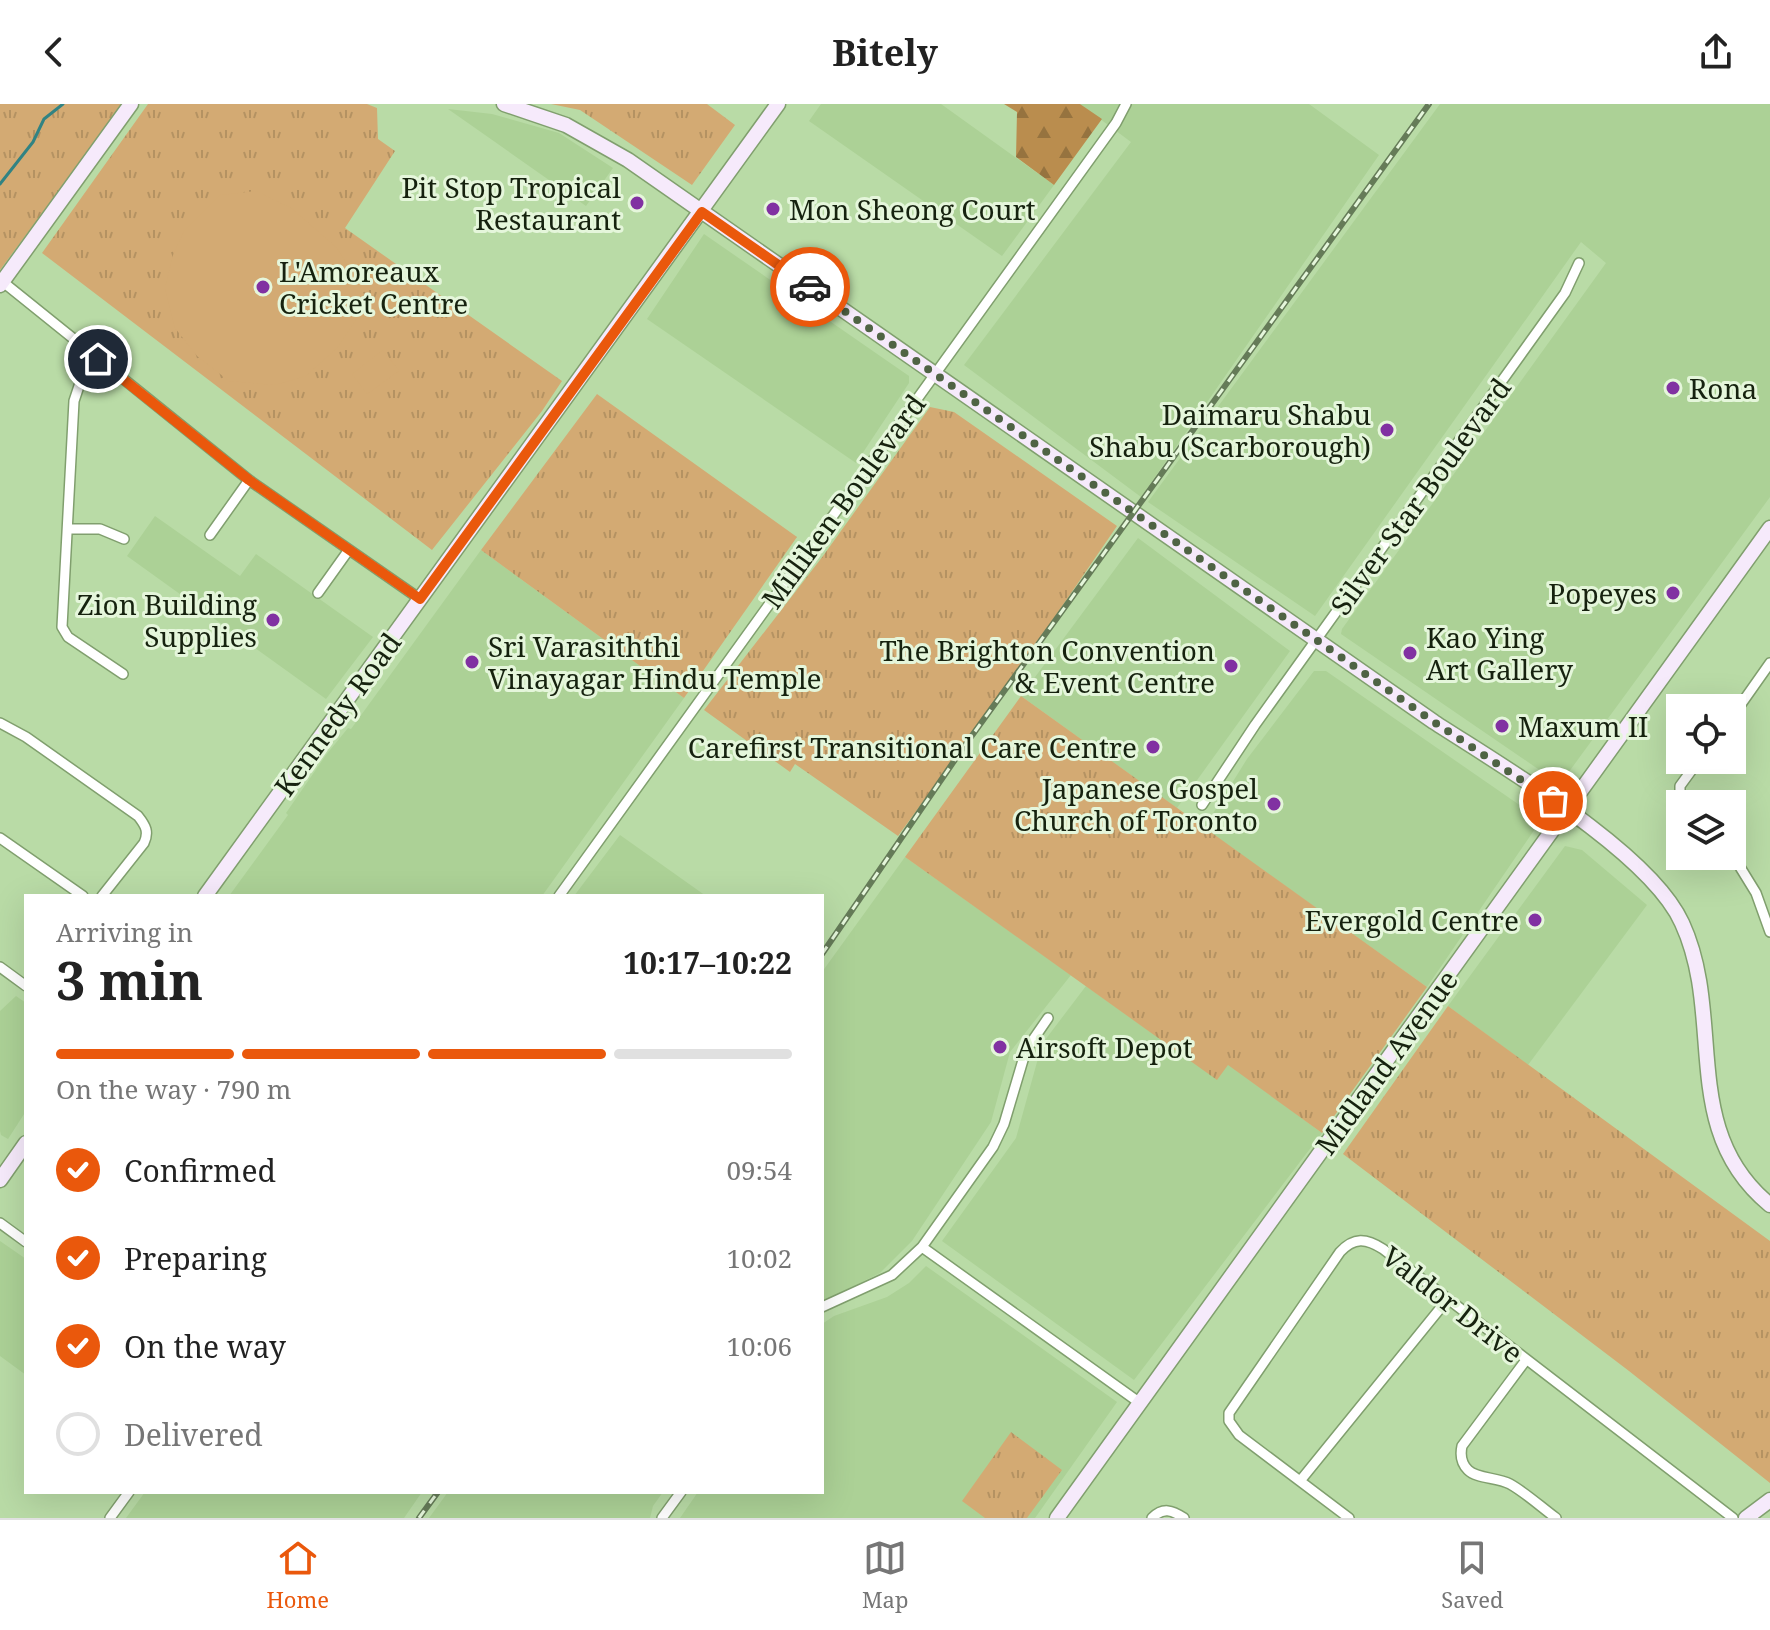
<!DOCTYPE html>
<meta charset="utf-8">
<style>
body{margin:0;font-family:"Noto Serif",serif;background:#f6f6f6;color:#222;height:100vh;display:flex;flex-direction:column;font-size:30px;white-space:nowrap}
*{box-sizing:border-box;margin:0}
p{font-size:26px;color:#767676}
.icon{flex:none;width:44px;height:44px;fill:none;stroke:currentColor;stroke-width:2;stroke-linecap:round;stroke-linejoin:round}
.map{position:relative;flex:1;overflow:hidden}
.sheet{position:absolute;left:24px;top:790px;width:800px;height:600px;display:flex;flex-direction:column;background:#fff;border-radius:0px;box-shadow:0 8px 32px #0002}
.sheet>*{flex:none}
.tools{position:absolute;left:1666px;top:590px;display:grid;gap:16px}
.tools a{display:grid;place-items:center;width:80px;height:80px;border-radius:0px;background:#fff;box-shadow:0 8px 32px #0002;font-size:40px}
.pin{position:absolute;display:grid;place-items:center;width:68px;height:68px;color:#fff;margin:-34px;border:4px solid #fff;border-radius:50%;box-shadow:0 2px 8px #0007}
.courier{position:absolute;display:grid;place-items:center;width:80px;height:80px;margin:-40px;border:6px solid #ea580c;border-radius:50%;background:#fff;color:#222;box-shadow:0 2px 10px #0007}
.headline em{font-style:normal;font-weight:700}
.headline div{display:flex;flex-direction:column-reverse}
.headline{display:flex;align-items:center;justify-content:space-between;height:136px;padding:0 32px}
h1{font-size:52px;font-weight:700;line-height:60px}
.bar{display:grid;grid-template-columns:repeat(4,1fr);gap:12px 8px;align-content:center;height:96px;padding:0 32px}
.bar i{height:10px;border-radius:6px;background:#e0e0e0}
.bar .current{background:#ea580c}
.bar p{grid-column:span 4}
ol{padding:0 32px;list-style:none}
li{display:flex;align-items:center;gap:24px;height:88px}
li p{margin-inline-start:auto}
li .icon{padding:8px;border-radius:50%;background:#ea580c;color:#fff;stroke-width:4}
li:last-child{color:#767676}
li i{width:44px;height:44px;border:4px solid #e0e0e0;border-radius:50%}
header{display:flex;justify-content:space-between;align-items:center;height:104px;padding:0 32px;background:#fff;font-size:36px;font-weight:700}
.tab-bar{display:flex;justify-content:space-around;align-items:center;height:112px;border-top:2px solid #e0e0e0;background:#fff;font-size:22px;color:#767676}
.tab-bar a{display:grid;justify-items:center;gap:4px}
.tab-bar .current{color:#ea580c}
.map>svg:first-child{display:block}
.built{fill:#acd196}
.grass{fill:url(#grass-tufts)}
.forest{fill:url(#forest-firs)}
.garden{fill:#d3aa73}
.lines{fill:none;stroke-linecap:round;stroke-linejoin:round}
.stream{stroke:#318383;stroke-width:3}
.street-casing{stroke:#809f6e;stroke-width:12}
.secondary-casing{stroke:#809f6e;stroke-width:17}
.street{stroke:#fff;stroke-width:9}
.secondary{stroke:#f6eafb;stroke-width:14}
.rail-casing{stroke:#657b58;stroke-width:6}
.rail{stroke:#e5f6db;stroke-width:3;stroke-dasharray:9;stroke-linecap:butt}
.done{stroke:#4f6344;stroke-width:8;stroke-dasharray:0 14.4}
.route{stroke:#ea580c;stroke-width:10}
.poi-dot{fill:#8131a2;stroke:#e5f6db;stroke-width:3}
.labels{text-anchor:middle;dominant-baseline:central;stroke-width:6;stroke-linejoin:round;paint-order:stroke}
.poi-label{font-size:28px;fill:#16220f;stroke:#e5f6db;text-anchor:end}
.street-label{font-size:28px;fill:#16220f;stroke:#e5f6db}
</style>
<header><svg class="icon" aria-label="back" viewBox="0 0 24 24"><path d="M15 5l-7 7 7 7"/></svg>Bitely<svg class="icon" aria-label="share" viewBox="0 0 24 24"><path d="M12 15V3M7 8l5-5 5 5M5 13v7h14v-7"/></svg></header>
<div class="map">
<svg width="1770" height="1414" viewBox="0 0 1770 1414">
<defs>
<pattern id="grass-tufts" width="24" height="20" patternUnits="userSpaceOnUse" patternTransform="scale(2)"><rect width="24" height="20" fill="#d3aa73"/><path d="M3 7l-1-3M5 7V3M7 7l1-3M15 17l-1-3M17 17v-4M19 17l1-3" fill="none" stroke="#b49262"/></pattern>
<pattern id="forest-firs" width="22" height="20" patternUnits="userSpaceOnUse" patternTransform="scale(2)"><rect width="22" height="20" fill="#ba8d4e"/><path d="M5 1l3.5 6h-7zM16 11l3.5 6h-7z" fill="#96733f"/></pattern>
</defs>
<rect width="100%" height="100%" fill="#b9dba6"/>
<path class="built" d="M 821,0 L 941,0 L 1054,81 L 1002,152 L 809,17 Z
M 1080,0 L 1309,0 L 1379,51 L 1141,393 L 964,261 L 1131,38 Z
M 1440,0 L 1770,0 L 1770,393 L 1560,680 L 1341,530 L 1342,525 L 1606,159 L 1581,138 L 1315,512 L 1148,398 Z
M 448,5 L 492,10 L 559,29 L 613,64 L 586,102 Z
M 704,130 L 909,272 L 909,279 L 856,359 L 647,215 Z
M 155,412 L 240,472 L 256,450 L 373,533 L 326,595 L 127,452 Z
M 1138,434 L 1290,547 L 1177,704 L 1021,592 Z
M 481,446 L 684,594 L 542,792 L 229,792 L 288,711 L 286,709 L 326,651 L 348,624 L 351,625 Z
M 1314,567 L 1326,567 L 1541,716 L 1427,883 L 1204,724 L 1247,655 Z
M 620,731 L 706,792 L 574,792 Z
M 1565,742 L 1582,746 L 1647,801 L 1528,961 L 1448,902 Z
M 905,753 L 1071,871 L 1010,948 L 991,1018 L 912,1137 L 880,1169 L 822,1198 L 822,868 Z
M 1086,882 L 1217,975 L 1228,960 L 1322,1029 L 1134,1276 L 942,1137 L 1016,1034 L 1042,940 Z
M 16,892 L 26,899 L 26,1007 L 8,1035 L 1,1031 L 0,1027 L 0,907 Z
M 0,1137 L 26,1155 L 26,1271 L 0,1252 Z
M 926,1162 L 1117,1298 L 1035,1414 L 680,1414 L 698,1388 L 822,1388 L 822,1220 L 834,1212 L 887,1193 L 909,1179 Z
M 145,1388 L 422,1388 L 404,1414 L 126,1414 Z
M 448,1388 L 663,1388 L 653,1402 L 650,1414 L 429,1414 Z"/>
<path class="grass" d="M 0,0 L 123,0 L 0,166 Z
M 148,0 L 367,0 L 377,4 L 378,35 L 395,47 L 345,124 L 562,277 L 542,307 L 432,446 L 42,149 Z
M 551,0 L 707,0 L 735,21 L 692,81 L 580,6 Z
M 597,290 L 797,433 L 684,594 L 481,446 Z
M 930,303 L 954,308 L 1117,422 L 1006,584 L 898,732 L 795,660 L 790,668 L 704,606 L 823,452 Z
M 1021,592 L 1427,883 L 1322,1029 L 1228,961 L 1217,976 L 905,753 Z
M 1448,902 L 1770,1137 L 1770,1379 L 1629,1267 L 1343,1050 Z
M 1011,1328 L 1062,1366 L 1027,1414 L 985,1414 L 962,1397 Z"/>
<path class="forest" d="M 1004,0 L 1080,0 L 1102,15 L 1054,81 L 1016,53 L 1017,8 Z"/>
<path class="garden" d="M 256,87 L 291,104 L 337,144 L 361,183 L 361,208 L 337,244 L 306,272 L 275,281 L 229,277 L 197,252 L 175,224 L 165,184 L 173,151 L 184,127 L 220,91 Z
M 383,246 L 399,267 L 367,290 L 352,270 Z"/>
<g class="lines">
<path class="stream" d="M 0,80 L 33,38 L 44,15 L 63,0"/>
<defs>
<path id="street" d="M 3,178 L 249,376 L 420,495
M 98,255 L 80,279 L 74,297 L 62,523 L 68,533 L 123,570
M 69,425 L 100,425 L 124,435
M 210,431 L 249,376
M 318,489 L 348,447
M 1732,613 L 1770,559
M 0,619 L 26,633 L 138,712 C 146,722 149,728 144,739 L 102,792
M 1684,700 L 1680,695 L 1680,682 L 1699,656
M 1202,701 L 1255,621 L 1565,189 L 1579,159
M 0,734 L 83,792
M 1732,750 L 1756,789 L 1770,828
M 559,792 L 1116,19 L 1126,0
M 0,863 L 26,882
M 0,1119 L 26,1138
M 922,1143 L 1140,1299
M 822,1203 L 892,1171 L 922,1143 L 993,1043 L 1004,1020 L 1026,946 L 1048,914
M 1526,1256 L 1462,1342 C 1460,1351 1461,1359 1468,1366 C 1477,1375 1497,1373 1510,1380 C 1526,1389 1541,1403 1556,1414
M 1300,1377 L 1447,1196
M 110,1414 L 129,1388
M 662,1414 L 681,1388
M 1152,1414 C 1163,1403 1172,1406 1184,1414
M 1349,1414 L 1239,1331 L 1229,1317 L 1229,1309 L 1340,1148 C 1354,1133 1366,1134 1383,1145 L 1733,1414"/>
<path id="secondary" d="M 504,0 L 566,21 L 628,56 L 1434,618 C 1500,661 1650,748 1682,819 C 1726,914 1678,1026 1770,1101
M 0,181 L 131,0
M 205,792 L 778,0
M 0,1076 L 26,1039
M 1057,1414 L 1770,424
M 1746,1414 L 1770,1396"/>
</defs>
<use href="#street" class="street-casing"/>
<use href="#secondary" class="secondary-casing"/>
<use href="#street" class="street"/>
<use href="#secondary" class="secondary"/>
<defs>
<path id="rail" d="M 822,850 L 963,644 L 1429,0
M 419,1414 L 438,1388"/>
</defs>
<use href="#rail" class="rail-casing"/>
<use href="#rail" class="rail"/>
</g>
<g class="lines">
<path class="done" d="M 810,183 L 1434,618 L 1553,697"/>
<path class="route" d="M 98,255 L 249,376 L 420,495 L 702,108 L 810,183"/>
</g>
<g class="poi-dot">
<circle cx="637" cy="99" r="8"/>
<circle cx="773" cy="105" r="8"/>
<circle cx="263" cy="183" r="8"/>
<circle cx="1673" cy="284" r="8"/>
<circle cx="1387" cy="326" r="8"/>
<circle cx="1673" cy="489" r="8"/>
<circle cx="273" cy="516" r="8"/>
<circle cx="1410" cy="549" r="8"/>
<circle cx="472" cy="558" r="8"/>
<circle cx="1231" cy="562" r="8"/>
<circle cx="1502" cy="622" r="8"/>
<circle cx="1153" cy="643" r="8"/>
<circle cx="1274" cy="700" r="8"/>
<circle cx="1535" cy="816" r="8"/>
<circle cx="1000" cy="943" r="8"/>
</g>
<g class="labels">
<g class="poi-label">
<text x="621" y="83">Pit Stop Tropical<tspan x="621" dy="32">Restaurant</tspan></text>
<text x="789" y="105" text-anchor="start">Mon Sheong Court</text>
<text x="279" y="167" text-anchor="start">L'Amoreaux<tspan x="279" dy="32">Cricket Centre</tspan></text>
<text x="1689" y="284" text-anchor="start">Rona</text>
<text x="1371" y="310">Daimaru Shabu<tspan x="1371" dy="32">Shabu (Scarborough)</tspan></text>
<text x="1657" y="489">Popeyes</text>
<text x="257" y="500">Zion Building<tspan x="257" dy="32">Supplies</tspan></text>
<text x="1426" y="533" text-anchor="start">Kao Ying<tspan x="1426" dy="32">Art Gallery</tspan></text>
<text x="488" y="542" text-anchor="start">Sri Varasiththi<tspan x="488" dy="32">Vinayagar Hindu Temple</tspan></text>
<text x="1215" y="546">The Brighton Convention<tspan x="1215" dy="32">&amp; Event Centre</tspan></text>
<text x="1518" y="622" text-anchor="start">Maxum II</text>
<text x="1137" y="643">Carefirst Transitional Care Centre</text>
<text x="1258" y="684">Japanese Gospel<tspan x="1258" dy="32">Church of Toronto</tspan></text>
<text x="1519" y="816">Evergold Centre</text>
<text x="1016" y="943" text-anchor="start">Airsoft Depot</text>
</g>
<g class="street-label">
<text transform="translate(1420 392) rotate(-54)">Silver Star Boulevard</text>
<text transform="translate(843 397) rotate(-54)">Milliken Boulevard</text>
<text transform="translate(337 610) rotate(-54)">Kennedy Road</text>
<text transform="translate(1386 958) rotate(-54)">Midland Avenue</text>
<text transform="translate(1453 1200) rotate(38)">Valdor Drive</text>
</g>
</g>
</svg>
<div class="tools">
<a><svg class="icon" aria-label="locate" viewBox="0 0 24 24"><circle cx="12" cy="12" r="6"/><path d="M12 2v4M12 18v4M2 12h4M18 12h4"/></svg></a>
<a><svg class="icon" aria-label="layers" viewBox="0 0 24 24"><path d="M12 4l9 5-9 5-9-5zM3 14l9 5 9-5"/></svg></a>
</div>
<div class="pin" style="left:1553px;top:697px;background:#ea580c"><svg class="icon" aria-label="bag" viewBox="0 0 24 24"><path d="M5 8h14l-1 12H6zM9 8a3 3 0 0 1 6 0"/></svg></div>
<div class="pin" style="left:98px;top:255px;background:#1f2937"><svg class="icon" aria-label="home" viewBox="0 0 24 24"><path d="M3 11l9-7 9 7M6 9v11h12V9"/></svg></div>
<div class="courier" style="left:810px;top:183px"><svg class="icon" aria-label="car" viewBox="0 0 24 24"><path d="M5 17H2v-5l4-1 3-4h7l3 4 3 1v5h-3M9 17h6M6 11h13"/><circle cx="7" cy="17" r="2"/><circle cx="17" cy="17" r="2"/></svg></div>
<section class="sheet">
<div class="headline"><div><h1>3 min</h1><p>Arriving in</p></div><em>10:17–10:22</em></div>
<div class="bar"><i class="current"></i><i class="current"></i><i class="current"></i><i></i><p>On the way · 790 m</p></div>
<ol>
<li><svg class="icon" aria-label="check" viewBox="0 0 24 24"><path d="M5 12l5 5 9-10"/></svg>Confirmed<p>09:54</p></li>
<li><svg class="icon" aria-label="check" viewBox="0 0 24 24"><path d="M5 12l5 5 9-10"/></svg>Preparing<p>10:02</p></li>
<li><svg class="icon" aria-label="check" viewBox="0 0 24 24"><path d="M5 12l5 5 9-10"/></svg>On the way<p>10:06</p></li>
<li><i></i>Delivered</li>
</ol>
</section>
</div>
<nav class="tab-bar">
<a class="current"><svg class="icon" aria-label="home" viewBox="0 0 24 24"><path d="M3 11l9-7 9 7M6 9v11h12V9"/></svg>Home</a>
<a><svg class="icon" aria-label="map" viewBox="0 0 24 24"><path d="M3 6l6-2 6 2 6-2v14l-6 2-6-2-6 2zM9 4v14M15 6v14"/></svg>Map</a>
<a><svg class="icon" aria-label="saved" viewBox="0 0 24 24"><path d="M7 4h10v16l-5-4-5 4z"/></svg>Saved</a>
</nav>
